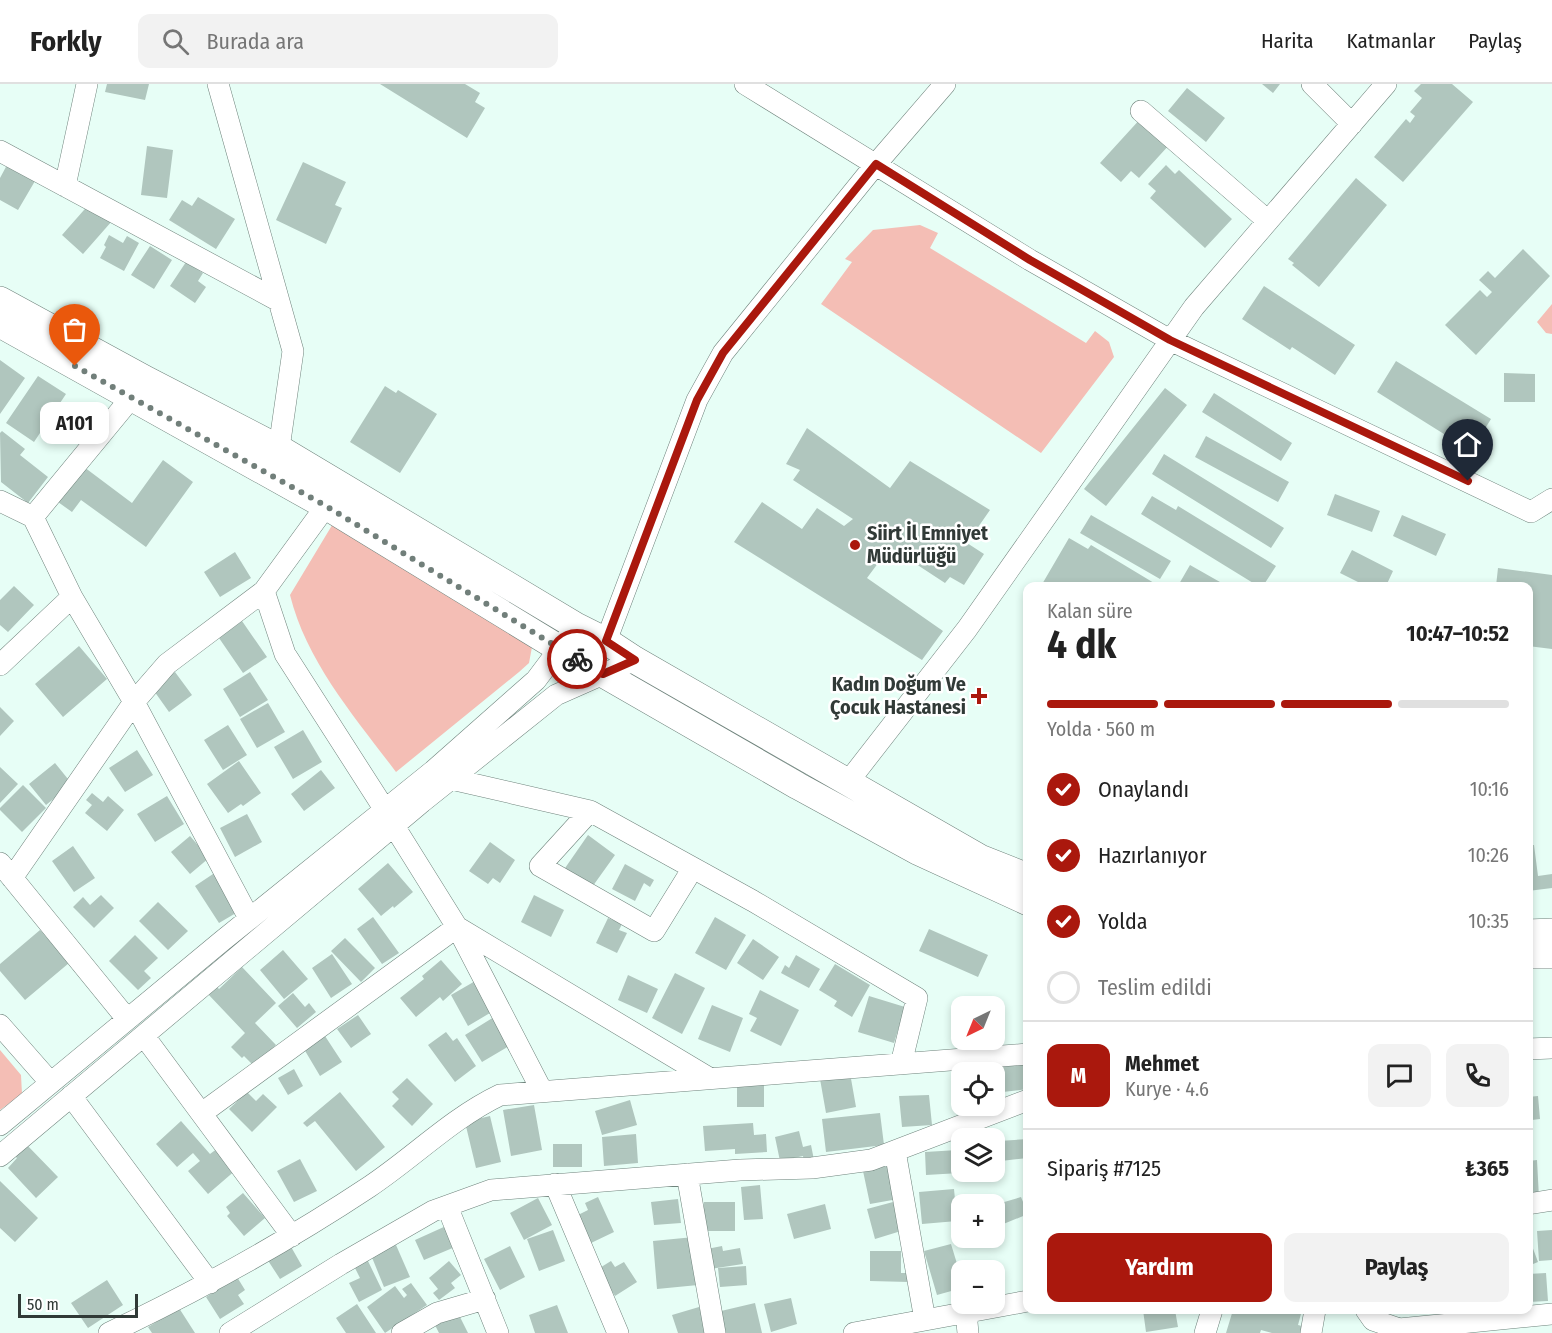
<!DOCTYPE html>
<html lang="tr">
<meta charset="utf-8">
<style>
body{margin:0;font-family:"Fira Sans Condensed",sans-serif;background:#f2f2f2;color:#222;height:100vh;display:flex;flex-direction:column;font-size:22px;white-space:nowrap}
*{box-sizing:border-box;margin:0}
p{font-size:20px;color:#767676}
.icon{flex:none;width:33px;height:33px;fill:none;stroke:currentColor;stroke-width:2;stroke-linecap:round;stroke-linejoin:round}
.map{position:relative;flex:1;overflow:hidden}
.sheet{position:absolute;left:1023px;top:498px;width:510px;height:732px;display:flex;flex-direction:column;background:#fff;border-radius:12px;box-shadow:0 3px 9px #0003}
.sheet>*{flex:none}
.needle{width:39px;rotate:223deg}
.fabs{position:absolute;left:951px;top:912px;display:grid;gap:12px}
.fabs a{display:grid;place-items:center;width:54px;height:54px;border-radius:12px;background:#fff;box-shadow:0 3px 9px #0003;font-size:30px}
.scale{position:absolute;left:18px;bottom:15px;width:120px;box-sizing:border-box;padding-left:6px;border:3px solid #313a37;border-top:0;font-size:16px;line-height:21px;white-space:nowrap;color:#313a37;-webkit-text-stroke:4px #fff;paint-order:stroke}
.pin{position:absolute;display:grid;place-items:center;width:51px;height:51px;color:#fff;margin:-62px -26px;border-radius:50% 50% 50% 0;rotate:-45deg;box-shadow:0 0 6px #0007}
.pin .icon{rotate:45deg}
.courier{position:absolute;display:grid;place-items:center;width:60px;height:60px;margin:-30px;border:4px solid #aa180d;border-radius:50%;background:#fff;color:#222;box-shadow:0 2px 8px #0007}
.bubble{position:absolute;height:42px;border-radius:12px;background:#fff;box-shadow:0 3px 9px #0003;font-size:20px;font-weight:700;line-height:42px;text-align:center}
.overview em{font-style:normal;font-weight:700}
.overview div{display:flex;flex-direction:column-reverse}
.overview{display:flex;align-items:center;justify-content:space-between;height:102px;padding:0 24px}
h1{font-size:39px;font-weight:700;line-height:45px}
.bar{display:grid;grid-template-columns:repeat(4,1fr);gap:9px 6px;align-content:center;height:72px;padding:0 24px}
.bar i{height:8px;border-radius:4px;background:#e0e0e0}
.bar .on{background:#aa180d}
.bar p{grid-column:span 4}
.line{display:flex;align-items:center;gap:15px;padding:0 24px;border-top:2px solid #e0e0e0}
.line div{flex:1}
.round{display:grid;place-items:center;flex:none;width:63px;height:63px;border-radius:12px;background:#f2f2f2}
ol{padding:0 24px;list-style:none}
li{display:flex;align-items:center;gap:18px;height:66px}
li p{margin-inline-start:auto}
li .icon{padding:6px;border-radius:50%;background:#aa180d;color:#fff;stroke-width:4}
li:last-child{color:#767676}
li i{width:33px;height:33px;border:3px solid #e0e0e0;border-radius:50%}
.action{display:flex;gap:12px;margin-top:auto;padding:12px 24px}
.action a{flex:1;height:69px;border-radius:12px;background:#aa180d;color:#fff;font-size:24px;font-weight:700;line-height:69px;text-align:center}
.action a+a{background:#f2f2f2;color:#222}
header{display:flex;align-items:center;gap:36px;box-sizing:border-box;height:84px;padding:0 30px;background:#fff;border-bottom:2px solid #e0e0e0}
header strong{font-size:28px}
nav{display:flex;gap:33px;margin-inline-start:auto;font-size:21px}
.search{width:420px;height:54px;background:#f2f2f2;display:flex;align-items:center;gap:15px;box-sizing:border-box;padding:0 21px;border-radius:12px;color:#767676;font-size:22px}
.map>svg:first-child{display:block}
.green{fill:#f4beb5}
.building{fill:#b0c6be}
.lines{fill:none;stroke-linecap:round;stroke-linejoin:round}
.minor-casing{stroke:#6f837c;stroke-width:22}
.major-casing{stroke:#6f837c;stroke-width:28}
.minor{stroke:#fff;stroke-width:21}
.major{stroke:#fff;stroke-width:27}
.done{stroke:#717f7a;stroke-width:6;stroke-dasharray:0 10.8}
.route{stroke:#aa180d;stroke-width:8}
.poi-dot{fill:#aa180d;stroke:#fff;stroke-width:2}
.labels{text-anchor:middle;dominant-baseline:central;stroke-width:5;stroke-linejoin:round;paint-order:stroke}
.poi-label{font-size:20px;font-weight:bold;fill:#313a37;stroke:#fff;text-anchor:start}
</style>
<header>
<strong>Forkly</strong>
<div class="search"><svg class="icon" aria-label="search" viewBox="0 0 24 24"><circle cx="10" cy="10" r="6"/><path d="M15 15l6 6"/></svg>Burada ara</div>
<nav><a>Harita</a><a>Katmanlar</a><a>Paylaş</a></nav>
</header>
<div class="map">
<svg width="1552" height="1249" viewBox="0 0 1552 1249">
<rect width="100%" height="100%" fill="#e7fef6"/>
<path class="green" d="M 920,141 L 938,149 L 930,164 L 1086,259 L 1095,247 L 1109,258 L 1114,273 L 1041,369 L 821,220 L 852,178 L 845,175 L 873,146 Z
M 1552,220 L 1552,250 L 1546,249 L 1537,238 Z
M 334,438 L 532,563 L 529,579 L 519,588 L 396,688 C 355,633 307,579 290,511 Z
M 0,966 L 21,991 L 22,1010 L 0,1026 Z"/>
<path class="building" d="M 107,0 L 149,0 L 145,16 L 105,8 Z
M 380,0 L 465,0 L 480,9 L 475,18 L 485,24 L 467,54 Z
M 1262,0 L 1280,0 L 1273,9 Z
M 1421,0 L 1452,0 L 1473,18 L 1403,98 L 1374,73 L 1406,35 L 1410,39 L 1415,32 L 1410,28 L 1422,14 L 1414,7 Z
M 1187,4 L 1225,34 L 1206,58 L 1168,27 Z
M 1142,33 L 1170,60 L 1139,94 L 1131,87 L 1121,98 L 1100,79 Z
M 147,62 L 173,66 L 167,114 L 141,111 Z
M 303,78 L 346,98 L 335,121 L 342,124 L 326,160 L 276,136 Z
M 7,81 L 35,97 L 18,126 L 0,116 L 0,94 Z
M 1166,81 L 1175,90 L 1179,86 L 1232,135 L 1205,164 L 1150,114 L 1156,107 L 1148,100 Z
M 1356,94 L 1387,121 L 1319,203 L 1292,181 L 1294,179 L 1288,175 Z
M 198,113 L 235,135 L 216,165 L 169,136 L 182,116 L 192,122 Z
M 91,118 L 112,137 L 83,170 L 62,151 Z
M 109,151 L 123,159 L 127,152 L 139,159 L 124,187 L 100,174 L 106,163 L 104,161 Z
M 150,162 L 172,176 L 154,205 L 131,191 Z
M 1523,165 L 1550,192 L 1476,271 L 1445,241 L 1480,206 L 1487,213 L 1492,208 L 1479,196 L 1488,187 L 1495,194 Z
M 186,178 L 203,189 L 198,197 L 206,203 L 195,219 L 170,202 Z
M 1264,202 L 1355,261 L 1335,291 L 1292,263 L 1290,266 L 1242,235 Z
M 0,276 L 25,294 L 0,330 Z
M 1396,277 L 1491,335 L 1471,367 L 1377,308 Z
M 1504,289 L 1535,290 L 1535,318 L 1504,318 Z
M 38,292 L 66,310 L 34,358 L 6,339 Z
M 385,302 L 396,309 L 398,306 L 437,330 L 400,389 L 350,358 Z
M 1165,304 L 1187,321 L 1106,422 L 1084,405 Z
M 1214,309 L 1292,359 L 1281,377 L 1202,328 Z
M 807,344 L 890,404 L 910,377 L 990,426 L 967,459 L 984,470 L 964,501 L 950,493 L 945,499 L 890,463 L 867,494 L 943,547 L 922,576 L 734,458 L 762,418 L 802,445 L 817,424 L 844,442 L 853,435 L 793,396 L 800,386 L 786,380 Z
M 2,347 L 25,365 L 20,371 L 48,393 L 28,419 L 1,398 L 0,349 Z
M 1206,352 L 1289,398 L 1278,418 L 1195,373 Z
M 1164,370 L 1284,444 L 1271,464 L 1152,390 Z
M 163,376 L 193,398 L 146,463 L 81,416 L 72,428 L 58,418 L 84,383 L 132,419 Z
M 1335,410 L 1380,427 L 1372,448 L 1327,431 Z
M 1152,412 L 1176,426 L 1178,422 L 1276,482 L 1263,502 L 1258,502 L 1141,430 Z
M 1091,431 L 1171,477 L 1160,495 L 1080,449 Z
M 1402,431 L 1446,450 L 1436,472 L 1393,452 Z
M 1069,454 L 1088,465 L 1091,461 L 1159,502 L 1041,502 Z
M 1352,466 L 1393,487 L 1386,502 L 1366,502 L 1340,489 Z
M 235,468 L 251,494 L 220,513 L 204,488 Z
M 1190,481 L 1227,502 L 1184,502 L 1179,500 Z
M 1498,484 L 1552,491 L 1552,565 L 1528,562 L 1528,502 L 1496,502 Z
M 14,502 L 34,521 L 8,548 L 0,541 L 0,516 Z
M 242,537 L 267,573 L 243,589 L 219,554 Z
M 79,562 L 107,595 L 63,633 L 35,600 Z
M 175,588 L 192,611 L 169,628 L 152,604 Z
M 250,588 L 268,616 L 240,633 L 223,605 Z
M 268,619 L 285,648 L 257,664 L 240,635 Z
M 0,623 L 14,637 L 0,652 Z
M 228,641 L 247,671 L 223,686 L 204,656 Z
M 303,646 L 322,678 L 293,695 L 274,663 Z
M 137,666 L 153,691 L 125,708 L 109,684 Z
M 239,677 L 261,709 L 243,722 L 241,720 L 228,729 L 207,700 Z
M 55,679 L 72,700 L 46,721 L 29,700 Z
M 0,683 L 18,700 L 0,719 Z
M 321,686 L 335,704 L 304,727 L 291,710 Z
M 23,701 L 46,724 L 22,748 L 0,726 L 0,724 Z
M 92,709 L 103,718 L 108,712 L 124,726 L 107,747 L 85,729 L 92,721 L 86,716 Z
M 167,712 L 184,740 L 155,758 L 137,730 Z
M 247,730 L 262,758 L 235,773 L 220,744 Z
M 588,751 L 615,771 L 590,806 L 563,787 Z
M 190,752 L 209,774 L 190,790 L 171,768 Z
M 490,758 L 515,776 L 500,799 L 493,794 L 488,800 L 469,787 Z
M 1528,761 L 1534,761 L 1538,792 L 1552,790 L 1552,804 L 1528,807 Z
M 73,762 L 95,794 L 74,808 L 52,777 Z
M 388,779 L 413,808 L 394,824 L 393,822 L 381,832 L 358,805 Z
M 625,780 L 654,796 L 650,803 L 644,799 L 635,817 L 612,805 Z
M 216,788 L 241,826 L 219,839 L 195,802 Z
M 101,811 L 114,824 L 94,844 L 73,823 L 83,813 L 90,821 Z
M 534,811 L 564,826 L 551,853 L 521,838 Z
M 158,818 L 188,847 L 168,866 L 139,837 Z
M 373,833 L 399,869 L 382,880 L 357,845 Z
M 715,833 L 746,851 L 726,886 L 695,869 Z
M 608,834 L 622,840 L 619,846 L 627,849 L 617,869 L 596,859 Z
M 929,845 L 988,871 L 978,893 L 919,867 Z
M 40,846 L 69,879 L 25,916 L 0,887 L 0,880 Z
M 135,851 L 158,874 L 144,887 L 151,894 L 138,906 L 109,877 Z
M 345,854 L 375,884 L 361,898 L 331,867 Z
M 753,855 L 779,873 L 763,896 L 737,879 Z
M 283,866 L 308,895 L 284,915 L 260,886 Z
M 332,870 L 352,900 L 331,914 L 312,884 Z
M 796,871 L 820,885 L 809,904 L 781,889 L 785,881 L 789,884 Z
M 441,876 L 462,900 L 443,917 L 440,913 L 416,933 L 400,914 L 424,895 L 422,892 Z
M 835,880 L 870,901 L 852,933 L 834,922 L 837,917 L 819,906 Z
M 242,883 L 276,919 L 255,939 L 276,961 L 254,982 L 244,972 L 242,974 L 231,963 L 245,949 L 207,909 L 215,901 L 219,905 Z
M 675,889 L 705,904 L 682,950 L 652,934 Z
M 628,891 L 658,905 L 647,929 L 618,916 Z
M 477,896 L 495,926 L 468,942 L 451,911 Z
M 760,906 L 799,926 L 781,962 L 750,947 L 757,934 L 749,930 Z
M 293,909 L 305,923 L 309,919 L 316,928 L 297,944 L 278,922 Z
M 869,912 L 905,923 L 894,959 L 858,948 Z
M 712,921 L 743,934 L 730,968 L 698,955 Z
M 358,931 L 371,950 L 351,964 L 337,945 Z
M 494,933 L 511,961 L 482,978 L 465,951 Z
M 446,948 L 453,957 L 457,954 L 476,982 L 455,998 L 428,961 Z
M 325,952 L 342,978 L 320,992 L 304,965 Z
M 1028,973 L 1028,1005 L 994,1009 L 994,988 L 967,988 L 966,981 Z
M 294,985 L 303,1002 L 288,1011 L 278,994 Z
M 850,989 L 856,1023 L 826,1029 L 820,995 Z
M 407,994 L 433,1020 L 412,1042 L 392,1022 L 399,1015 L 392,1008 Z
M 737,996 L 764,996 L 764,1023 L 737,1023 Z
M 247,1008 L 256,1017 L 263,1010 L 277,1023 L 252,1048 L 229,1025 Z
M 340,1008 L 385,1063 L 356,1087 L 315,1037 L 307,1043 L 303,1039 Z
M 929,1011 L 932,1041 L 902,1043 L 899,1012 Z
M 1538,1012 L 1540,1035 L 1532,1036 L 1533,1049 L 1528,1049 L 1528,1013 Z
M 630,1016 L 637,1041 L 602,1051 L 595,1027 Z
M 534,1021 L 542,1066 L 511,1072 L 503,1026 Z
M 880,1029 L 884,1061 L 826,1068 L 822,1035 Z
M 490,1032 L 501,1078 L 476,1084 L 465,1038 Z
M 181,1037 L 210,1070 L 218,1064 L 237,1085 L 208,1110 L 188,1087 L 200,1077 L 193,1069 L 177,1083 L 156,1060 Z
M 753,1039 L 754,1051 L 766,1050 L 767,1068 L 735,1070 L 735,1065 L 705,1067 L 703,1042 Z
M 799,1047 L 803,1063 L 811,1061 L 814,1076 L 804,1078 L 803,1072 L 780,1077 L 775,1053 Z
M 636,1050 L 638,1079 L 604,1082 L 602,1053 Z
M 1028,1055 L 1028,1074 L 1001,1077 L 999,1057 Z
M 25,1059 L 58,1093 L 36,1114 L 8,1084 L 17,1074 L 13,1070 Z
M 553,1060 L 582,1060 L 582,1083 L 553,1083 Z
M 958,1066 L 960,1089 L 926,1091 L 925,1068 Z
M 300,1075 L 317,1107 L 294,1118 L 277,1087 Z
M 1537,1076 L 1539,1114 L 1528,1115 L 1528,1077 Z
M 892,1081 L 898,1115 L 870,1120 L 863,1087 Z
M 0,1097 L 38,1134 L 15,1158 L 0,1144 Z
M 760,1101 L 763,1135 L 744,1136 L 741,1103 Z
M 954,1105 L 957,1137 L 922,1140 L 919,1108 Z
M 243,1109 L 265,1134 L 244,1152 L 227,1132 L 230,1129 L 226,1123 Z
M 598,1113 L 614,1148 L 591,1159 L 578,1131 L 588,1126 L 585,1119 Z
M 1021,1113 L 1028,1130 L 996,1143 L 994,1121 Z
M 538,1114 L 552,1141 L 524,1156 L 510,1129 Z
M 678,1115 L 681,1139 L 654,1141 L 651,1118 Z
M 704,1118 L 735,1118 L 735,1147 L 704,1147 Z
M 893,1118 L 901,1147 L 875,1155 L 867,1125 Z
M 825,1120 L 831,1145 L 794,1155 L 787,1130 Z
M 446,1142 L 455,1163 L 424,1176 L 415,1156 Z
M 553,1146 L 565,1177 L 539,1187 L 527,1155 Z
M 1552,1146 L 1552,1176 L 1539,1177 L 1537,1147 Z
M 1528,1151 L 1538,1178 L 1528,1182 Z
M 694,1153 L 698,1201 L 657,1205 L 653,1157 Z
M 951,1160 L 962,1196 L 962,1204 L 937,1211 L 924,1167 Z
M 290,1161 L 302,1182 L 280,1195 L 267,1175 Z
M 396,1161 L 410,1193 L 384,1203 L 371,1171 Z
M 510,1162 L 525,1193 L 500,1206 L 484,1175 Z
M 722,1162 L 723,1167 L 740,1164 L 743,1180 L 710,1185 L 707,1165 Z
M 870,1167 L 901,1167 L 901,1189 L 909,1189 L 909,1198 L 870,1197 Z
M 367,1175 L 382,1206 L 359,1218 L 349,1199 L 360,1194 L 354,1182 Z
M 449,1177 L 461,1191 L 451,1199 L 455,1204 L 439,1216 L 433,1209 L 438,1205 L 429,1194 Z
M 611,1177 L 615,1183 L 624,1178 L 637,1198 L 615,1212 L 598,1185 Z
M 746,1182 L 747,1201 L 720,1203 L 718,1184 Z
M 1546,1189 L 1548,1217 L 1528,1218 L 1528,1190 Z
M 237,1193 L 245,1206 L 238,1211 L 244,1220 L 220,1235 L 206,1213 Z
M 107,1196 L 123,1221 L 88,1244 L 71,1219 Z
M 411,1199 L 427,1221 L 385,1249 L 367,1223 L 395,1202 L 404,1214 L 407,1211 L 402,1205 Z
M 791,1214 L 797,1240 L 771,1248 L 764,1220 Z
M 755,1219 L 762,1249 L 726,1249 L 721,1227 Z
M 357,1220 L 376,1249 L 346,1249 L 336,1234 Z
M 557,1221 L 568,1249 L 535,1249 L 529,1231 Z
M 699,1223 L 708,1249 L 678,1249 L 672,1231 Z
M 179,1224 L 195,1249 L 152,1249 L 148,1243 Z
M 456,1225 L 468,1249 L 439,1249 L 433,1237 Z
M 1143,1226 L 1175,1226 L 1178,1243 L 1146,1248 Z
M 1233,1226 L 1253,1226 L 1268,1230 L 1269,1226 L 1302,1226 L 1298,1241 L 1302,1242 L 1300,1249 L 1272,1249 L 1261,1246 L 1260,1249 L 1226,1249 Z"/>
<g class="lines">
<defs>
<path id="minor" d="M 218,0 L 293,267 L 277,378
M 745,0 L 1030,176 L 1170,256 L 1531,428 L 1552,415
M 1312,0 L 1352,40
M 1141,27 L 1268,137
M 0,67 L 279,217
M 65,102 L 87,0
M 0,417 L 33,433 L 72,513 L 134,618 L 249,834
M 33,433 L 131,314
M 264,507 L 285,570 L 385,726
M 606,557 L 697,316 L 723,269 L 876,80 L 945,0
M 0,581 L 72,513
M 451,695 L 590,727 L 753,817 L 917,914 L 901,980
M 848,698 L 967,545 L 1194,223 L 1386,0
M 590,727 L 540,782 L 654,847 L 693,784
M 394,742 L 457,843 L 542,1007
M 0,779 L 127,935
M 12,794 L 134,618 L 167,580 L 264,507 L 326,422
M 457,843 L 709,994
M 0,941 L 50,998
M 144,952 L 292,1152
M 1528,965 L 1552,964
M 71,1012 L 210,1199
M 202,1029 L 457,843
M 0,1041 L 222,857 L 433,687 L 536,596 L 569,552
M 895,1067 L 925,1236
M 0,1072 L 422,718 L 556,611 L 635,576
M 687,1090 L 715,1249
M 555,1100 L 618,1249
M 1528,1120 L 1552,1116
M 447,1122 L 498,1249
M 1366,1226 L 1373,1236 L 1399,1245 L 1552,1230
M 966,1228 L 968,1249
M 109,1249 C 199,1206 286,1158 369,1103 C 414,1073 452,1034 500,1011 L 1028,970
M 230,1249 L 341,1180 L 433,1127 L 491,1106 L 740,1086 L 812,1084 L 871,1076 L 1028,1016
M 402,1249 L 437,1229 L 485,1215
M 854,1249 L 1028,1217
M 1205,1249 L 1212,1226
M 1311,1249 L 1315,1226"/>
<path id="major" d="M 0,216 L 145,295 L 280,365 L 576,542 L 606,557 L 635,576 L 980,774 L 1028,793
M 0,240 L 326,422 L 560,565 L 798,702 L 917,767 L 1028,818
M 1528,849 L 1552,848
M 1528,871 L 1552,871"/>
</defs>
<use href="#minor" class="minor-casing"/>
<use href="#major" class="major-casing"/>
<use href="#minor" class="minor"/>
<use href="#major" class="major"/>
</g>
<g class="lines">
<path class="done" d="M 75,282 L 326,422 L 577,575"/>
<path class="route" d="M 577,575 L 603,590 L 635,576 L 606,557 L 697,316 L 723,269 L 876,80 L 1030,176 L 1170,256 L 1468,397"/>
</g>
<g class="poi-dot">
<circle cx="855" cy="461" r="6"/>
<path d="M976 603h6v6h6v6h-6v6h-6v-6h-6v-6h6z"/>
</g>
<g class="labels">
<g class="poi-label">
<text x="867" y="449">Siirt İl Emniyet<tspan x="867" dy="23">Müdürlüğü</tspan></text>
<text x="966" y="600" text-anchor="end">Kadın Doğum Ve<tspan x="966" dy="23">Çocuk Hastanesi</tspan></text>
</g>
</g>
</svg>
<div class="fabs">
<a><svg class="needle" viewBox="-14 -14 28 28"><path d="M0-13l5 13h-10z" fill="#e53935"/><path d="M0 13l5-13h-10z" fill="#767676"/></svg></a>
<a><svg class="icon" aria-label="locate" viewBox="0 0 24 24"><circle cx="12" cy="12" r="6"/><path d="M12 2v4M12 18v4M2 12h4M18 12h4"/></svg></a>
<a><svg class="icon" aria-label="layers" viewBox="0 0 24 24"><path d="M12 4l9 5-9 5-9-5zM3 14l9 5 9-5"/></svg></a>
<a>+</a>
<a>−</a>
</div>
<div class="scale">50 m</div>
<div class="pin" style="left:75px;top:282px;background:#ea580c"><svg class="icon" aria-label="bag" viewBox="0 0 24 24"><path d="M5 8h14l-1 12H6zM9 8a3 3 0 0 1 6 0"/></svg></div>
<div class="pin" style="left:1468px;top:397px;background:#1f2937"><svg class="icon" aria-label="home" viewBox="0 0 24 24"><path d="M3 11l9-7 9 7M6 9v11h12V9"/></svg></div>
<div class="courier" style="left:577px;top:575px"><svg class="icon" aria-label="bike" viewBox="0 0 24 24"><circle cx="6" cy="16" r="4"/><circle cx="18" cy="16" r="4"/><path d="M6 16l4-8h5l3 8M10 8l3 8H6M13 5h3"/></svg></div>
<div class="bubble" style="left:40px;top:318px;width:69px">A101</div>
<section class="sheet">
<div class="overview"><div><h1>4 dk</h1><p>Kalan süre</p></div><em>10:47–10:52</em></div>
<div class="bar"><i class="on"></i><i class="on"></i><i class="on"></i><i></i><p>Yolda · 560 m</p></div>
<ol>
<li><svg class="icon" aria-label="check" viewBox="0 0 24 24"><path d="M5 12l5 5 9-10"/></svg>Onaylandı<p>10:16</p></li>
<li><svg class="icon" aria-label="check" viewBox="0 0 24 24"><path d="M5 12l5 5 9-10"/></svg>Hazırlanıyor<p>10:26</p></li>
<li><svg class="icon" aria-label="check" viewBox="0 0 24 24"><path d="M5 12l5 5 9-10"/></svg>Yolda<p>10:35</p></li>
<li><i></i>Teslim edildi</li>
</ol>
<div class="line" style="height:108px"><b class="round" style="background:#aa180d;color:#fff">M</b><div><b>Mehmet</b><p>Kurye · 4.6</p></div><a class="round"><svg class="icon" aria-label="chat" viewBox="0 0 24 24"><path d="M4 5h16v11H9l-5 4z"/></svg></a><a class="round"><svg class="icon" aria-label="phone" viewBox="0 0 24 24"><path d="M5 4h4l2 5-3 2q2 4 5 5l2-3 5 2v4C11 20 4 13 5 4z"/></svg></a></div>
<div class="line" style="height:78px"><div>Sipariş #7125</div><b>₺365</b></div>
<div class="action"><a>Yardım</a><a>Paylaş</a></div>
</section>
</div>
